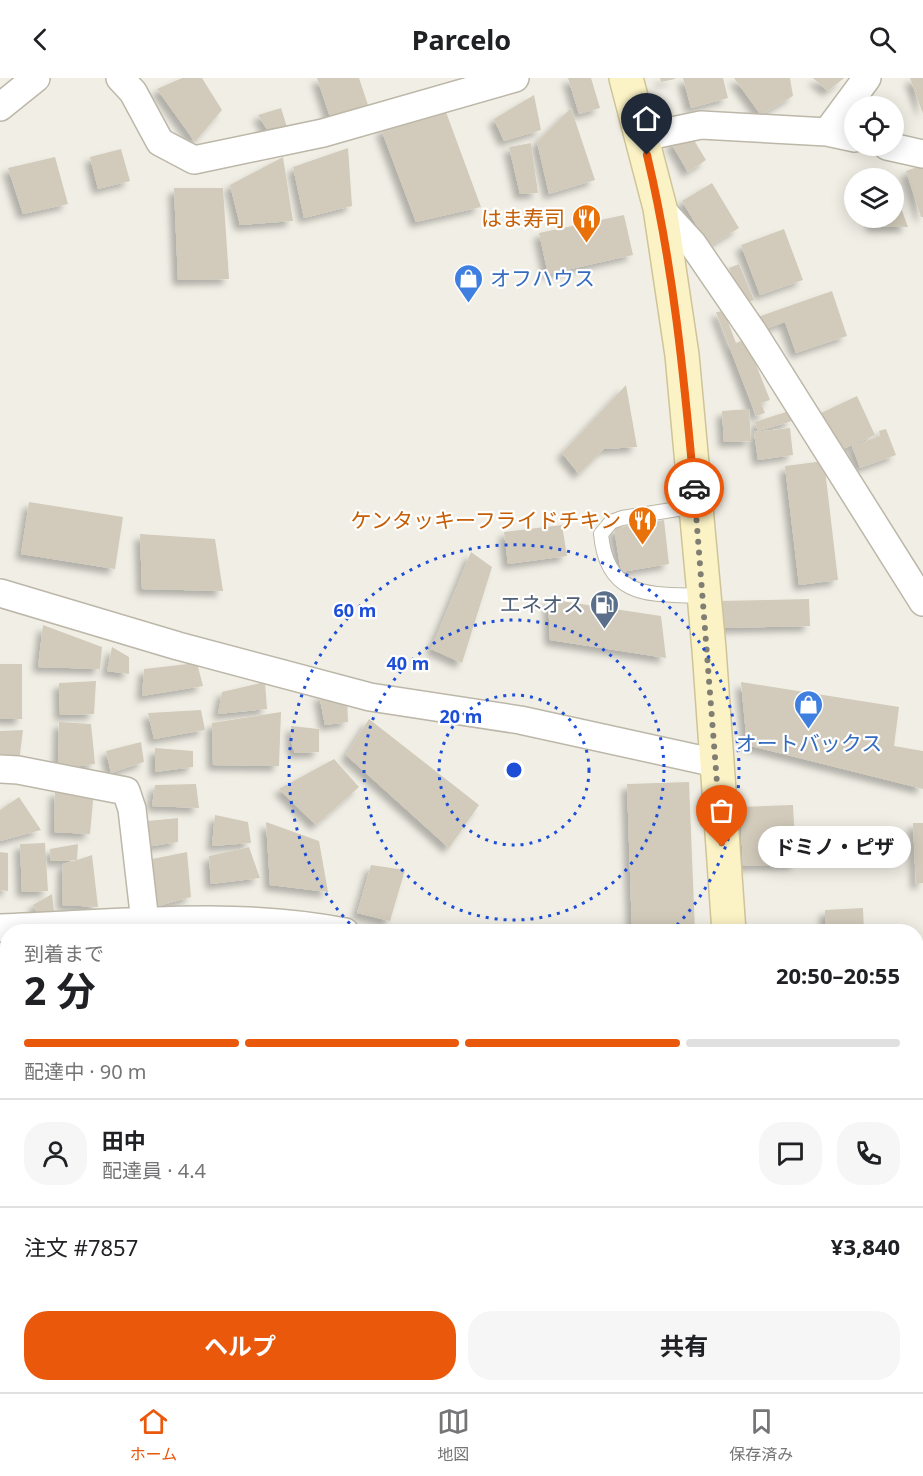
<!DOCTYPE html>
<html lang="ja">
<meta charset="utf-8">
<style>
body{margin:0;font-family:"Noto Sans","Noto Sans JP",sans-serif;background:#f6f6f6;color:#202124;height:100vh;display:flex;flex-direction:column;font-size:22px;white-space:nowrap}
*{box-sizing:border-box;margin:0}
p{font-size:20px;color:#757577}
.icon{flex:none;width:33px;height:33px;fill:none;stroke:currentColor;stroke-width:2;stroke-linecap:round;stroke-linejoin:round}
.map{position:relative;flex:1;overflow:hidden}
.sheet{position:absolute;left:0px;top:846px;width:924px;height:468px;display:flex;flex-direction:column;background:#fff;border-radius:24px 24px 0 0;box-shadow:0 3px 15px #0003}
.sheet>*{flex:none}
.tools{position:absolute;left:844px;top:18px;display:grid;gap:12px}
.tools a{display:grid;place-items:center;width:60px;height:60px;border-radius:50%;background:#fff;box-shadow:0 3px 15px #0003;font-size:30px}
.pin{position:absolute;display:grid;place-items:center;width:51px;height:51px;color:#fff;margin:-62px -26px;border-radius:50% 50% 50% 0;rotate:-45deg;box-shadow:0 0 6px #0007}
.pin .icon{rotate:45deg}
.courier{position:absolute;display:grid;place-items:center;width:60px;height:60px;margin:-30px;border:4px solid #ea580c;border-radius:50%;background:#fff;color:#222;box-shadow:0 2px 8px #0007}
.bubble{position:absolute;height:42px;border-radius:21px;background:#fff;box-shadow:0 3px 15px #0003;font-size:20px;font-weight:700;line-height:42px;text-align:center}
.summary em{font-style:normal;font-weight:700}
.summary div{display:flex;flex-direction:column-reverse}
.summary{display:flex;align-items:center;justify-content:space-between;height:102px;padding:0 24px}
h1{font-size:39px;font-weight:700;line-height:45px}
.bar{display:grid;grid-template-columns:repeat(4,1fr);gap:9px 6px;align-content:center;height:72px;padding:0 24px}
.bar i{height:8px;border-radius:4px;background:#e0e0e0}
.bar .selected{background:#ea580c}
.bar p{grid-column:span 4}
.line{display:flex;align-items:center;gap:15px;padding:0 24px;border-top:2px solid #e0e0e0}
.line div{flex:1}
.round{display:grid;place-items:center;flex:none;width:63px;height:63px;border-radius:24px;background:#f6f6f6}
.cta{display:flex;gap:12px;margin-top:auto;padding:12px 24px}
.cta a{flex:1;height:69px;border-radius:24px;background:#ea580c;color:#fff;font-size:24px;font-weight:700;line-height:69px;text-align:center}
.cta a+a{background:#f6f6f6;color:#202124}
header{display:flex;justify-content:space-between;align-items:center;height:78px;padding:0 24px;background:#fff;font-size:27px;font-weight:700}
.tabs{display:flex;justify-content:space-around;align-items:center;height:84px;border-top:2px solid #e0e0e0;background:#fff;font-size:16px;color:#757577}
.tabs a{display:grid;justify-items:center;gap:3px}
.tabs .selected{color:#ea580c}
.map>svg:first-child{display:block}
.building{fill:#d2cbbb;filter:url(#shadow)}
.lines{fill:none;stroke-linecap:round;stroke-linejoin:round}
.lane-casing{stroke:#bcb7a8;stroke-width:16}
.street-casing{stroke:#bcb7a8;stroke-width:30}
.secondary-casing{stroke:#cfc497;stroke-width:36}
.lane{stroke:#fff;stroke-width:14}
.street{stroke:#fff;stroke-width:27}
.secondary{stroke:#fbf2c5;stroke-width:33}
.done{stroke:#807d73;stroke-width:6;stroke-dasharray:0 10.8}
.route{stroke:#ea580c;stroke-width:8}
.ring{fill:none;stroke:#1d4ed8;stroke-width:3;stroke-dasharray:3 6}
.labels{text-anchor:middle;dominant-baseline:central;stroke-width:4.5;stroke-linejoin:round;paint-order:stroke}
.food-label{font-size:21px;fill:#c56008;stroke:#fff;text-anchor:end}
.shop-label{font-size:21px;fill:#366cbe;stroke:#fff;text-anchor:start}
.service-label{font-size:21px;fill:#4e5e75;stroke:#fff;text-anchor:end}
.centre{fill:#1d4ed8;stroke:#fff;stroke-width:3}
.ring-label{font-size:18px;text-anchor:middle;font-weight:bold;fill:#1d4ed8;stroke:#fff;stroke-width:4.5;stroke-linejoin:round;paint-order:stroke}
</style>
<header><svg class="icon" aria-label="back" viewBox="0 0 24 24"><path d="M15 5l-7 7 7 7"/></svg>Parcelo<svg class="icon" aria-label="search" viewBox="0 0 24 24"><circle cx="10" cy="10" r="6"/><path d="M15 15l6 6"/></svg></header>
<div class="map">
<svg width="923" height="1314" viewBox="0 0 923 1314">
<defs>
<filter id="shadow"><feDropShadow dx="-5.5" dy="5.5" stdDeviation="3" flood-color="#0004"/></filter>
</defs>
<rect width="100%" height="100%" fill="#f1efe5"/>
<path class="building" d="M 182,0 L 202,0 L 222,32 L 195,64 L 157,11 Z
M 317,0 L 359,0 L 369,30 L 331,42 Z
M 568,0 L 591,0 L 600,30 L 579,36 Z
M 660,0 L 675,0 L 675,1 L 661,4 Z
M 683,0 L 723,0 L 728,20 L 691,30 Z
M 734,0 L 790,0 L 793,18 L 761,37 Z
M 813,0 L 844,0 L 828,13 Z
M 910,0 L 923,0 L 923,36 Z
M 534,17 L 541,52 L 504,63 L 494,41 Z
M 281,30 L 287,49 L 271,58 L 258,37 Z
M 571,30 L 595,102 L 549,116 L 537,64 Z
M 446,34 L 481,129 L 416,144 L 381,51 Z
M 689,54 L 706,82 L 688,94 L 671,65 Z
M 531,65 L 538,115 L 520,116 L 509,69 Z
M 348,70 L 352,128 L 304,140 L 293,89 Z
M 121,71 L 130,103 L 98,111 L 90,79 Z
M 55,79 L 68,126 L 23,136 L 8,90 Z
M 283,79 L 293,143 L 240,147 L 230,107 Z
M 923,87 L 923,139 L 921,139 L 906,93 Z
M 712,105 L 739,150 L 709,168 L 682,123 Z
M 174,110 L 223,110 L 229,201 L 178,202 Z
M 894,111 L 908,149 L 873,148 L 870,140 L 894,140 Z
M 624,137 L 633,177 L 548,196 L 539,155 Z
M 784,151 L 803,202 L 760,217 L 741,167 Z
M 739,186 L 754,222 L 744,226 L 729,190 Z
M 832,213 L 847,258 L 796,275 L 785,244 L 760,253 L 755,240 Z
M 724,233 L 736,265 L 746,261 L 770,322 L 761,325 L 765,335 L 756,338 L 716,234 Z
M 626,307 L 637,369 L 604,371 L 579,396 L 562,375 Z
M 857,318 L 875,357 L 836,374 L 819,336 Z
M 749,331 L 751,363 L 724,364 L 722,333 Z
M 789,333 L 792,343 L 758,353 L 755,344 Z
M 790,350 L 793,377 L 758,382 L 754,354 Z
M 886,351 L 896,377 L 860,390 L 852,368 L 880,358 L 879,353 Z
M 824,383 L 838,502 L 799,507 L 785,388 Z
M 29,424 L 123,439 L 115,491 L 21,476 Z
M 664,442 L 669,486 L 621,494 L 614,450 Z
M 562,447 L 567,478 L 508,486 L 504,454 Z
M 140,456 L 215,461 L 223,513 L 142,511 Z
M 471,474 L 492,489 L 462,585 L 431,571 Z
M 548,521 L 661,538 L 666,580 L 550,562 Z
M 809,521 L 810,548 L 719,550 L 718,523 Z
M 43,547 L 102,569 L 100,591 L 38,589 Z
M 112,569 L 129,579 L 129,596 L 107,593 Z
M 197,585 L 203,608 L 142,618 L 144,591 Z
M 0,586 L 22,586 L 22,641 L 0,641 Z
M 96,603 L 94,636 L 60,637 L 59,605 Z
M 265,604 L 267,631 L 218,636 L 222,614 Z
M 741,604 L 899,629 L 894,668 L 923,673 L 923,711 L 747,667 Z
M 319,616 L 347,618 L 348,644 L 325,647 Z
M 201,632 L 205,652 L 154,661 L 148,635 Z
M 281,634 L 279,688 L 213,687 L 212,645 Z
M 369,641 L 479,727 L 449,770 L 346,677 Z
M 59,644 L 91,646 L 95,686 L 58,691 Z
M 291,648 L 319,651 L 319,674 L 295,675 L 292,667 Z
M 23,652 L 18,692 L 0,689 L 0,653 Z
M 141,664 L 144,684 L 111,695 L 106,673 Z
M 155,670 L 193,673 L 193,689 L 155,694 Z
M 334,681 L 359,709 L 316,747 L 279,711 Z
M 689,704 L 695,854 L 632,854 L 627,706 Z
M 196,706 L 199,730 L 152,728 L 155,707 Z
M 94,712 L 90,756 L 54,754 L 55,713 Z
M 19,719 L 41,752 L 0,763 L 0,732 Z
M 793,727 L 796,786 L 743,788 L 740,729 Z
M 215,737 L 248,744 L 251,765 L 212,768 Z
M 178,740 L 178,764 L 146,769 L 148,743 Z
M 266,744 L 319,763 L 328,814 L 270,807 Z
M 913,745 L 923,745 L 923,805 L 916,806 Z
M 45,765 L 48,813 L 22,814 L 20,766 Z
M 78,766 L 77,782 L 92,777 L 98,829 L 62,827 L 63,786 L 77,782 L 51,783 L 50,771 Z
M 249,769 L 260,800 L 211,806 L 209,778 Z
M 0,774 L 8,775 L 8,813 L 0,812 Z
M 187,774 L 191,819 L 158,828 L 152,781 Z
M 371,787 L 405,792 L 390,843 L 357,835 Z
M 52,816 L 54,833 L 38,836 L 33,827 Z
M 863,830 L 864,854 L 820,854 L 819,847 L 825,847 L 825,832 Z
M 0,925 L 7,941 L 0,944 Z
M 6,953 L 8,966 L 0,971 L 0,958 Z
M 0,1043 L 6,1058 L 0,1060 Z
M 0,1162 L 4,1180 L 0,1180 Z
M 0,1291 L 8,1292 L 8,1306 L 60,1306 L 61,1314 L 0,1314 Z
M 341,1306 L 372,1306 L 372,1314 L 341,1314 Z
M 511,1306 L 553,1306 L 553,1308 L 511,1311 Z
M 639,1306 L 709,1306 L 709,1314 L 638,1314 Z"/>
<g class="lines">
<defs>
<path id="lane" d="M 696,428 L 622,440 L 611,444 L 601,456 C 607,522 652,516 704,518
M 916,973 L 923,972
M 916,1029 L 923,1028
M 916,1084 L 923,1083
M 916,1205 L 923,1204
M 916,1278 L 923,1277"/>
<path id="street" d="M 120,0 L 133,14 L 160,64 L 194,82 L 323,55 L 515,0
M 0,29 L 36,0
M 827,54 L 855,60
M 643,59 L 701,47 L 827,54 L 867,0
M 887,68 L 923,76
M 660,130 L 692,165 L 753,254 L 923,524
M 0,515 L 178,568 L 370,619 L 520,642 L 716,685
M 0,691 L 18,692 L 126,713 L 132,731 L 145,844
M 0,850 C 114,846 232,832 345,854
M 0,1011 L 8,1004
M 0,1195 L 8,1194"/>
<path id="secondary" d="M 626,0 L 660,130 L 682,277 L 709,571 L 729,854
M 916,916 L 923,916
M 762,1306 L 763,1314"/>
</defs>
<use href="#lane" class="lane-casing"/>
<use href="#street" class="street-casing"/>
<use href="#secondary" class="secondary-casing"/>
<use href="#lane" class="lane"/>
<use href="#street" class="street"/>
<use href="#secondary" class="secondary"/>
</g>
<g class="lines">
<path class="done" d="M 694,410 L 722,769"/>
<path class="route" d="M 647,77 C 673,186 684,298 694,410"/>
</g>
<g class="ring">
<circle cx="514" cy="692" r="75"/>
<circle cx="514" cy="692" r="150"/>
<path d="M356 852A225 225 0 1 1 672 852"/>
</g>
<defs>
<symbol id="restaurant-pin" viewBox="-11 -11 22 30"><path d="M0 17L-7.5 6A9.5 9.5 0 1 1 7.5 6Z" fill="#e8710a" stroke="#fff"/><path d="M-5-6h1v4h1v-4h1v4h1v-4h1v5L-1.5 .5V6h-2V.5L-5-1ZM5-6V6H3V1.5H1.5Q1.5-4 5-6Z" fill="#fff"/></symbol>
<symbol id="shop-pin" viewBox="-11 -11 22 30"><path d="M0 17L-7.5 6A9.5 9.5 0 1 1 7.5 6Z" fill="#3f7fe0" stroke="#fff"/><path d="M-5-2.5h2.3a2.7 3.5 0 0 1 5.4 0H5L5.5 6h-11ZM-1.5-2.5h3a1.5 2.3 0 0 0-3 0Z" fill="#fff"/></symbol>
<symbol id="fuel-pin" viewBox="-11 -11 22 30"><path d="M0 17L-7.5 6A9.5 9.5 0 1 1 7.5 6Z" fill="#5c6f8a" stroke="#fff"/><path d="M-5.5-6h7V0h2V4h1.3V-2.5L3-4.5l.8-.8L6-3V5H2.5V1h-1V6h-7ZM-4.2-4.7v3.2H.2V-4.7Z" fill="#fff"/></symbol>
</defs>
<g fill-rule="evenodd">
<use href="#restaurant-pin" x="570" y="124" width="33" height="45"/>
<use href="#shop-pin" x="452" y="184" width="33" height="45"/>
<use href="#restaurant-pin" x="626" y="426" width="33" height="45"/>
<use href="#fuel-pin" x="588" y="510" width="33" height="45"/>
<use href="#shop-pin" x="792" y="610" width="33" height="45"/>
</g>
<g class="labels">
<g class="food-label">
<text x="565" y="140">はま寿司</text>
<text x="621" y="442">ケンタッキーフライドチキン</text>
</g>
<g class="shop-label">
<text x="490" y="200">オフハウス</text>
<text x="809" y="665" text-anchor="middle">オートバックス</text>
</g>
<g class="service-label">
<text x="584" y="526">エネオス</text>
</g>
</g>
<circle cx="514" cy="692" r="9" class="centre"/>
<g class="ring-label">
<text x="355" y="539">60 m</text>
<text x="408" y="592">40 m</text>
<text x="461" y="645">20 m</text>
</g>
</svg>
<div class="tools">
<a><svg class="icon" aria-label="locate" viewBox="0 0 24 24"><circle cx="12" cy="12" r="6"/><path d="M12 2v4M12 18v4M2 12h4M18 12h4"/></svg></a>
<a><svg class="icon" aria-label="layers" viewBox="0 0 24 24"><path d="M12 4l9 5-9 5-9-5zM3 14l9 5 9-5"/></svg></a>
</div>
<div class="pin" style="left:722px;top:769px;background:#ea580c"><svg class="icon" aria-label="bag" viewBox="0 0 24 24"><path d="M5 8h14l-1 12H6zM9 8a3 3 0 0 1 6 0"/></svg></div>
<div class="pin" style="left:647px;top:77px;background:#1f2937"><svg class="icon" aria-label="home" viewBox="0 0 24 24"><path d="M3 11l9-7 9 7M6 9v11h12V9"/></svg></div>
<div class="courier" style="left:694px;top:410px"><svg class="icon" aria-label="car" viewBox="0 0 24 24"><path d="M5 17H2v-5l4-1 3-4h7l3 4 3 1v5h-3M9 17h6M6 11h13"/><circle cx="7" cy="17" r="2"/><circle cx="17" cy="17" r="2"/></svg></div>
<div class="bubble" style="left:758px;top:748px;width:153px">ドミノ・ピザ</div>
<section class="sheet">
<div class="summary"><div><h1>2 分</h1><p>到着まで</p></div><em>20:50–20:55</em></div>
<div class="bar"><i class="selected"></i><i class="selected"></i><i class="selected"></i><i></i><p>配達中 · 90 m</p></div>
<div class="line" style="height:108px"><a class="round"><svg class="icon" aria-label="person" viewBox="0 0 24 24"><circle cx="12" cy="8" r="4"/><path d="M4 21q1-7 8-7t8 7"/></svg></a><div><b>田中</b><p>配達員 · 4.4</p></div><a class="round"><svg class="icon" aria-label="chat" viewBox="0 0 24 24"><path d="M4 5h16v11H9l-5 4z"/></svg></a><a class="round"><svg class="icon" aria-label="phone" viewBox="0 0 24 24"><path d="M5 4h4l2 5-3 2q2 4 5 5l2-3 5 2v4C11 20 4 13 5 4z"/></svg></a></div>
<div class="line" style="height:78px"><div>注文 #7857</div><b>¥3,840</b></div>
<div class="cta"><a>ヘルプ</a><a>共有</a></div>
</section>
</div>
<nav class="tabs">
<a class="selected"><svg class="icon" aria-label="home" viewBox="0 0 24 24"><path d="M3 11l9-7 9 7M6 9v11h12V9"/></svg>ホーム</a>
<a><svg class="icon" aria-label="map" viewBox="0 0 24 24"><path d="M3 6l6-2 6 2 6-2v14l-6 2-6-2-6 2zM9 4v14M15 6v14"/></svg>地図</a>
<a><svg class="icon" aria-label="saved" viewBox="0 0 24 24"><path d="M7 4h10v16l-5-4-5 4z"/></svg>保存済み</a>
</nav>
